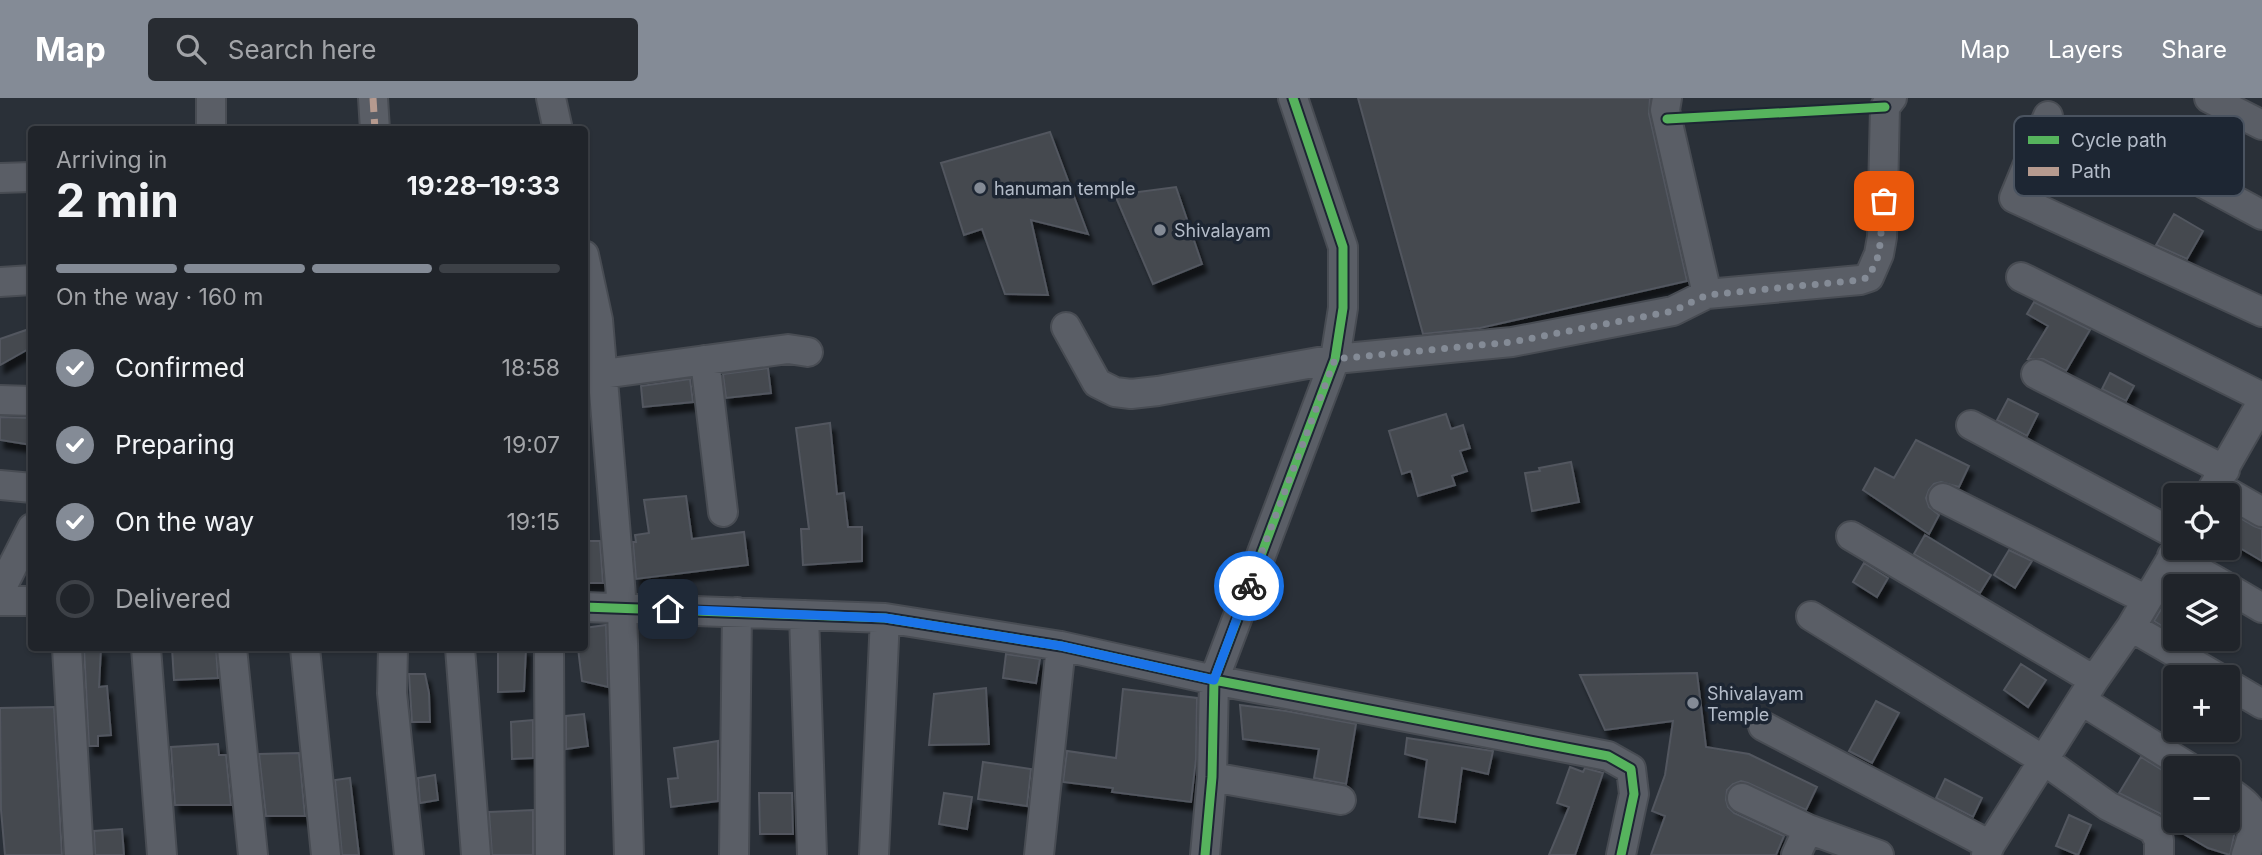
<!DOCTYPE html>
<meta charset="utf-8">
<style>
body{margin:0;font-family:Inter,sans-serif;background:#282c32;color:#f1f3f6;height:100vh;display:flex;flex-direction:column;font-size:26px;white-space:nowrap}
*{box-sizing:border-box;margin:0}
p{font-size:23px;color:#a2a4a8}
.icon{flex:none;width:38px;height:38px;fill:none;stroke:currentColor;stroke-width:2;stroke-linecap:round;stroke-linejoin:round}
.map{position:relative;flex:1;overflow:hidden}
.details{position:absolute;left:28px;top:28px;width:560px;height:525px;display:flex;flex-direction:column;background:#20242a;border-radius:7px;box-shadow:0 2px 5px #0004,0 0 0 2px #3d4147}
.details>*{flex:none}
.buttons{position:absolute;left:2163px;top:385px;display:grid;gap:14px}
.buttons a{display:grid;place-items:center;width:77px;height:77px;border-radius:7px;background:#20242a;box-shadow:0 2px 5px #0004,0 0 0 2px #3d4147;font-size:35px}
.pin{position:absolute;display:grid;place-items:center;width:60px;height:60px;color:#fff;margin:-30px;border-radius:14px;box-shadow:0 4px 10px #0006}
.courier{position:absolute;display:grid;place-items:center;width:70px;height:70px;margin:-35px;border:5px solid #1a73e8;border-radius:50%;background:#fff;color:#222;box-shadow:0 2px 9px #0007}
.head em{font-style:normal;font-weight:700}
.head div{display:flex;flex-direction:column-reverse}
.head{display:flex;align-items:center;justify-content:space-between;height:119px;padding:0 28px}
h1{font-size:46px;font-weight:700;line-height:52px}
.bar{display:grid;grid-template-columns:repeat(4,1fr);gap:10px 7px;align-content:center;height:84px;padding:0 28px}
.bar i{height:9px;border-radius:5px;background:#3d4147}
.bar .active{background:#848b96}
.bar p{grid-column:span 4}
ol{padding:0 28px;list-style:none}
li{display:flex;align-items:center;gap:21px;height:77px}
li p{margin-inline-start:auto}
li .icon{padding:7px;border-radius:50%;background:#848b96;color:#fff;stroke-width:4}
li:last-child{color:#a2a4a8}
li i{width:38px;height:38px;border:4px solid #3d4147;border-radius:50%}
header{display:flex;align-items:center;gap:42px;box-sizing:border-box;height:98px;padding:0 35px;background:#848b96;color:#fff}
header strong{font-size:33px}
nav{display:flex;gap:38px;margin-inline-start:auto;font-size:24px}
.search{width:490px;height:63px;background:#282c32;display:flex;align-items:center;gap:18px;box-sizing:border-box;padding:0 24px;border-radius:7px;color:#a2a4a8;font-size:26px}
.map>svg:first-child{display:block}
.building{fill:#444950;stroke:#52575f;stroke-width:2;filter:url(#shadow)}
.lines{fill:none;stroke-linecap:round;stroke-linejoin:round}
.minor-casing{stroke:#484c53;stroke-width:32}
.minor{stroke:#5a5e66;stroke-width:28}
.quiet{stroke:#b69a8f;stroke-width:7;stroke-dasharray:14 7;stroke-linecap:butt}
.cycleway-casing{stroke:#1d2633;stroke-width:13}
.cycleway{stroke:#56b35d;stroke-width:9}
.done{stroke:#848b96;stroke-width:7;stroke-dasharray:0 12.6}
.route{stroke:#1a73e8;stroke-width:9}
.poi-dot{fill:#848b96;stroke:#1d2633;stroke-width:2.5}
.labels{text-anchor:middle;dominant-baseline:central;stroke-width:7;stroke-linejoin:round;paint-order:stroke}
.poi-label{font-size:18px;fill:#b4bcc9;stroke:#1d2633;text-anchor:start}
.key{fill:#1d2633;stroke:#4a5360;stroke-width:2}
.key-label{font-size:19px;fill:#b4bcc9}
</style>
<header>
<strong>Map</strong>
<div class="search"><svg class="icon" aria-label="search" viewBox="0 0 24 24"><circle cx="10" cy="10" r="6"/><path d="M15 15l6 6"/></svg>Search here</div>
<nav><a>Map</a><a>Layers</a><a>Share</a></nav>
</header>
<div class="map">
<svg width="2262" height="757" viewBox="0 0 2262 757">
<defs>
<filter id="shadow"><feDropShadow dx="4.5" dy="8" stdDeviation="2" flood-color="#0009"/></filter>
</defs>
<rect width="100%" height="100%" fill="#2a3038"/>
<path class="building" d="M 1358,0 L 1650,0 L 1649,16 L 1687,183 L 1480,230 L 1423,236 Z
M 1050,34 L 1088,136 L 1031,122 L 1048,197 L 1005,196 L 982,131 L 964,137 L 941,65 Z
M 1176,89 L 1202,166 L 1153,186 L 1115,97 Z
M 2174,116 L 2203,133 L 2187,161 L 2156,147 Z
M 2034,204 L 2090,232 L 2066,273 L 2043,261 L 2028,261 L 2048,228 L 2027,216 Z
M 32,230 L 32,249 L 0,267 L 0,241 Z
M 768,270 L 771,295 L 726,300 L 723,276 Z
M 2110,275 L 2134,288 L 2126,303 L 2102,291 Z
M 690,281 L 693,304 L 643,309 L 641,288 Z
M 2008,301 L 2038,316 L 2027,338 L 1997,322 Z
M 1446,316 L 1451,331 L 1463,327 L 1470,350 L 1460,353 L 1467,373 L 1452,378 L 1455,387 L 1418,398 L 1411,373 L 1402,376 L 1389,333 Z
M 0,319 L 32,320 L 32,347 L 0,342 Z
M 830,325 L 837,396 L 844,395 L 848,429 L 862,429 L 862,463 L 803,467 L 801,431 L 809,431 L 796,330 Z
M 1916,342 L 1969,368 L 1959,389 L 1941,384 L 1934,386 L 1929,392 L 1926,400 L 1929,409 L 1939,417 L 1929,436 L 1863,392 L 1875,370 L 1894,380 Z
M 1571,364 L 1579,404 L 1532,413 L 1525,375 L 1540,373 L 1539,370 Z
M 686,398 L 692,441 L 744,434 L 748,467 L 636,481 L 633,444 L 636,444 L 635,437 L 649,435 L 644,402 Z
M 2228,413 L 2254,428 L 2262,431 L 2262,463 L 2228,443 Z
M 1925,437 L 1991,477 L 1980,495 L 1914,456 Z
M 584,443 L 600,443 L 603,485 L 584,485 Z
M 2009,452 L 2032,463 L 2015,490 L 1994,477 Z
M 1864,465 L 1888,480 L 1877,499 L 1853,484 Z
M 2175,488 L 2175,536 L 2154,523 Z
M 606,527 L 608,589 L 582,583 L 578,550 L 584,550 L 584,530 Z
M 84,550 L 101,550 L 99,589 L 107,588 L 111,637 L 98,638 L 98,648 L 89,648 Z
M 172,550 L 216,550 L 218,580 L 174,582 Z
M 498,550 L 526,550 L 524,593 L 498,594 Z
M 1006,556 L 1040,561 L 1036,585 L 1003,580 Z
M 2021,566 L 2046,582 L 2028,609 L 2004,592 Z
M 1697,575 L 1706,649 L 1749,656 L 1817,689 L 1806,712 L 1748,685 L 1741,683 L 1733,686 L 1727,692 L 1726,702 L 1728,709 L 1734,715 L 1784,738 L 1776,757 L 1651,757 L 1665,718 L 1652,713 L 1665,677 L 1673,623 L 1605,632 L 1580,577 Z
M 409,576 L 425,576 L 429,595 L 430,624 L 412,624 Z
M 986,590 L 989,646 L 929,647 L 934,596 Z
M 1123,591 L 1197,600 L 1196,661 L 1191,704 L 1112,694 L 1113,690 L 1063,684 L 1067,653 L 1116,660 Z
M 1876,603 L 1899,615 L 1872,665 L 1849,653 Z
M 1240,607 L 1286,613 L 1356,626 L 1346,686 L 1314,680 L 1319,651 L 1243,641 Z
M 54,609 L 62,757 L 5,757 L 1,712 L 0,610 Z
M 584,616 L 588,648 L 566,651 L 566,618 Z
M 533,622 L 533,660 L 512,661 L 511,624 Z
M 1407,640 L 1493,653 L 1488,676 L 1462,670 L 1455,724 L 1419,719 L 1427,662 L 1405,656 Z
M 718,643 L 718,703 L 671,709 L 668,681 L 678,680 L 674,650 Z
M 218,646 L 219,657 L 226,657 L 231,707 L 175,707 L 171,649 Z
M 299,655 L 305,718 L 266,718 L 259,656 Z
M 2141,659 L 2175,680 L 2175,723 L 2237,723 L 2230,757 L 2208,750 L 2170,728 L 2161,716 L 2119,695 Z
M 983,664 L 1031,671 L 1027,708 L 978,701 Z
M 1570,669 L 1583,674 L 1585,670 L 1603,675 L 1575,757 L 1549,757 L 1569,709 L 1557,705 Z
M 435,677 L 438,702 L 420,705 L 418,680 Z
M 350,680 L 359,757 L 342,757 L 335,682 Z
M 1945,681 L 1982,700 L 1973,719 L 1936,700 Z
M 759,695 L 792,695 L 793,736 L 760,736 Z
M 944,695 L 972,699 L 967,731 L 939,726 Z
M 533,712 L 533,757 L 492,757 L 489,714 Z
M 2069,717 L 2091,727 L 2078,757 L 2056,748 Z
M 122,731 L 124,757 L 95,757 L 94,733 Z"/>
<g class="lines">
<defs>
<path id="minor" d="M 373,0 L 375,32
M 551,0 L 558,32
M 2209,0 L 2262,27
M 2048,18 L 2014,100 L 2262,214
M 211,32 L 211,0
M 2110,35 L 2262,117
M 0,80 L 32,79
M 584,157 L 598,222 L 622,510 L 629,757
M 2021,179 L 2262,299
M 0,184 L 32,182
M 1707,196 L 1860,182 L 1869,179 L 1879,156 L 1882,139 L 1885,9 L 1892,0
M 1066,229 L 1097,285 L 1115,294 L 1131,296 L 1158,293 L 1335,261 L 1512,244 L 1673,213 L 1707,196 L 1665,12 L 1667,0
M 705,262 L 723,414
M 603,276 L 788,251 L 808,254
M 2036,276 L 2225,372
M 0,302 L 32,303
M 1971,327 L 2175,436
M 0,387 L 32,390
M 2215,387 L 2262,414
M 2209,397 L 2262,304
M 1943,400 L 2147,502
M 1851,438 L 2094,582
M 2172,458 L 2225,488
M 2228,490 L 2262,510
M 0,493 L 32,430
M 0,503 L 32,503
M 584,509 L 885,520 L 1061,548 L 1214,582 L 1608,658 L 1631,671 L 1634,696 L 1621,757
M 804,517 L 812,757
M 1811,518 L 2045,663 L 2108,708 L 2153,731 L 2159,742 L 2159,757
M 2131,529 L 2217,579
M 67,550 L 79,757
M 146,550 L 162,757
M 232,550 L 253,757
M 305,550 L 326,757
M 393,550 L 392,595 L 409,757
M 460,550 L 476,757
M 549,550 L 550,757
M 2228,586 L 2262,606
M 2082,603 L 2190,670
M 1763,628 L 1990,747
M 1212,679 L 1341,702
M 2228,693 C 2262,715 2257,722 2246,757
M 1742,700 L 1808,731
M 734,757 L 737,514
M 874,757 L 885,520
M 1039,757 L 1061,548
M 1205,757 L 1212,679 L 1214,582 L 1335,261 L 1343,210 L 1343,149 L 1293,0
M 1796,757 L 1808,731 L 1879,757
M 1986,757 L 1990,747 L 2094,582 L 2131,529 L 2178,450"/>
</defs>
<use href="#minor" class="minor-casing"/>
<use href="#minor" class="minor"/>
<path class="quiet" d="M 373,0 L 375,32"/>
<defs>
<path id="cycleway" d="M 1667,21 L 1885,9
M 584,509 L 885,520 L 1061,548 L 1214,582 L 1608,658 L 1631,671 L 1634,696 L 1621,757
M 1205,757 L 1212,679 L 1214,582 L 1335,261 L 1343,210 L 1343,149 L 1293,0"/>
</defs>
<use href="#cycleway" class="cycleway-casing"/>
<use href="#cycleway" class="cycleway"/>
</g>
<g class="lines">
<path class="done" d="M 1249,488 L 1335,261 L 1512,244 L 1673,213 L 1707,197 L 1860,182 L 1869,179 L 1879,156 L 1884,103"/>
<path class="route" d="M 668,511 L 885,520 L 1061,548 L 1214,582 L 1249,488"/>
</g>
<g class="poi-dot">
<circle cx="980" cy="90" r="7"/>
<circle cx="1160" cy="132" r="7"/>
<circle cx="1693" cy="605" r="7"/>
</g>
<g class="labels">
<g class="poi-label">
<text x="994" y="90">hanuman temple</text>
<text x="1174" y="132">Shivalayam</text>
<text x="1707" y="595">Shivalayam<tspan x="1707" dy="21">Temple</tspan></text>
</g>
</g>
<rect x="2014" y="18" width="230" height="80" rx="10" class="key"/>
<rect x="2028" y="38" width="31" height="8" fill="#56b35d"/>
<rect x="2028" y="69" width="31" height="9" fill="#b69a8f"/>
<g class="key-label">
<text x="2071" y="49">Cycle path</text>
<text x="2071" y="80">Path</text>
</g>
</svg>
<div class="buttons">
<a><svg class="icon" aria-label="locate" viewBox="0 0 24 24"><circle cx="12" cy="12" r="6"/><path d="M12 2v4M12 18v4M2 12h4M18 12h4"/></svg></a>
<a><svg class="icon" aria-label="layers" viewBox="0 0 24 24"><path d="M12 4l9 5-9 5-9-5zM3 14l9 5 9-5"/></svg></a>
<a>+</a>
<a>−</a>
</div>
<div class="pin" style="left:1884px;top:103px;background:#ea580c"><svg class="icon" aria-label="bag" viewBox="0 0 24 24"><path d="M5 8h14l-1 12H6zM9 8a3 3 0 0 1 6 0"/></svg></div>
<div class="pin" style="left:668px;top:511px;background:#1f2937"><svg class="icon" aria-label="home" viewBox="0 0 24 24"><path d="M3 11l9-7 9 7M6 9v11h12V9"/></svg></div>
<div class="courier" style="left:1249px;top:488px"><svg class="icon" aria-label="bike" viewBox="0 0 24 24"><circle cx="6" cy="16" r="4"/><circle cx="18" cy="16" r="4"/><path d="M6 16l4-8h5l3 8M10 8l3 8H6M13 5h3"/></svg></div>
<section class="details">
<div class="head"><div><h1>2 min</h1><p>Arriving in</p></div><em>19:28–19:33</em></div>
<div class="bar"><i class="active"></i><i class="active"></i><i class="active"></i><i></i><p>On the way · 160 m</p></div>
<ol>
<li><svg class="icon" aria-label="check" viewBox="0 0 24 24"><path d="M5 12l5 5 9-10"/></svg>Confirmed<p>18:58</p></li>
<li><svg class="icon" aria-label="check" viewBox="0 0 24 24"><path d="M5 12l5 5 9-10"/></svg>Preparing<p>19:07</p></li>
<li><svg class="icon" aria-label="check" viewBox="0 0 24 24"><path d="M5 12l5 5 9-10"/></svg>On the way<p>19:15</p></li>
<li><i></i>Delivered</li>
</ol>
</section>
</div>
